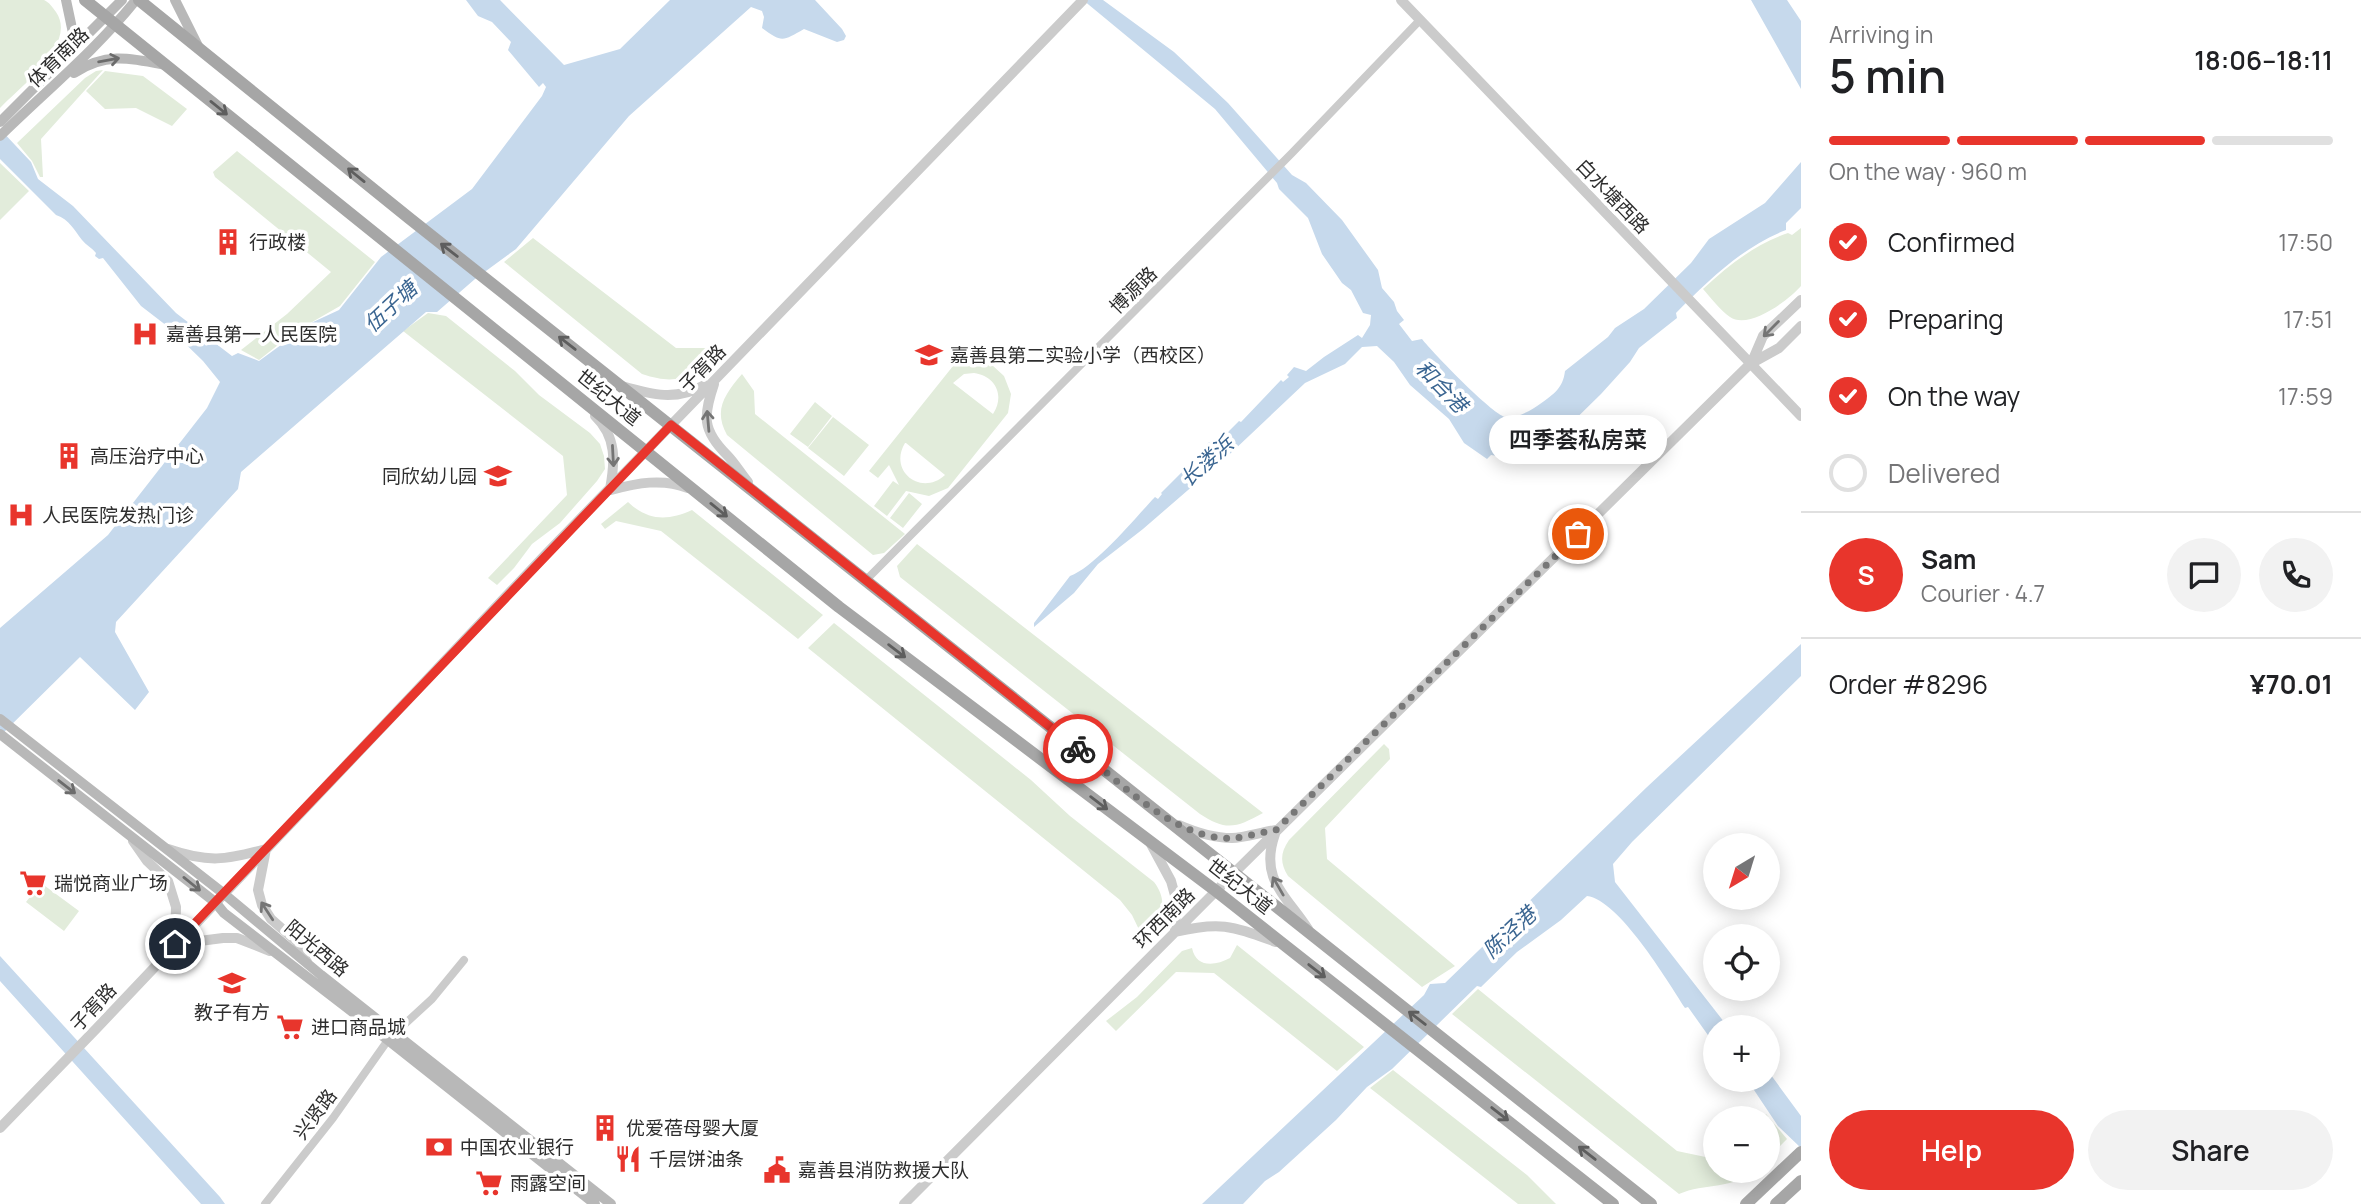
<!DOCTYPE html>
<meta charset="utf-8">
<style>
body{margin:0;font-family:Manrope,"Noto Sans SC",sans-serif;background:#f2f2f2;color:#202124;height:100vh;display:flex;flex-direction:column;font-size:26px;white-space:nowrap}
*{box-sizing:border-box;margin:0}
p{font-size:23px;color:#757577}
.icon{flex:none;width:38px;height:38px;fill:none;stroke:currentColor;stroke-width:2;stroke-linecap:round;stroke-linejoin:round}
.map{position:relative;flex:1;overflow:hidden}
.drawer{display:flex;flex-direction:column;background:#fff;width:560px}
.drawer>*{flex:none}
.needle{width:46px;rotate:218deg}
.controls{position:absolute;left:1703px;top:833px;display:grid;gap:14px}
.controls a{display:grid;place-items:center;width:77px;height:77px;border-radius:50%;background:#fff;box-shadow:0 4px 18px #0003;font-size:35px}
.pin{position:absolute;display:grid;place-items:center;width:60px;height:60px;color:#fff;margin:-30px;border:4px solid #fff;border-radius:50%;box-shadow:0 2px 7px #0007}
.courier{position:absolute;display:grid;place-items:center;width:70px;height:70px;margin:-35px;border:5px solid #e8352c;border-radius:50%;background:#fff;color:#222;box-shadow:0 2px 9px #0007}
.bubble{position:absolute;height:49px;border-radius:24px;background:#fff;box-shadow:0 4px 18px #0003;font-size:23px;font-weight:600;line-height:49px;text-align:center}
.headline em{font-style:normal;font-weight:600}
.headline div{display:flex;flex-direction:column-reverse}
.headline{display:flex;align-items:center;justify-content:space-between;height:119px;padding:0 28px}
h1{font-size:46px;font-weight:600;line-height:52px}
.bar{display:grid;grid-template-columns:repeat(4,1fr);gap:10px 7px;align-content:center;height:84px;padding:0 28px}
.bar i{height:9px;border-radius:5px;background:#e0e0e0}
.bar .active{background:#e8352c}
.bar p{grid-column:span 4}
.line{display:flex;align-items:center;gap:18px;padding:0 28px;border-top:2px solid #e0e0e0}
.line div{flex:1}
.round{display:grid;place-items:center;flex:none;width:74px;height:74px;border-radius:37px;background:#f2f2f2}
ol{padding:0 28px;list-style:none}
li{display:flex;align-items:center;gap:21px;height:77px}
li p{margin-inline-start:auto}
li .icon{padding:7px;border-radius:50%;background:#e8352c;color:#fff;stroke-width:4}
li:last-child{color:#757577}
li i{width:38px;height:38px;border:4px solid #e0e0e0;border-radius:50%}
.cta{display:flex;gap:14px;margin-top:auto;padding:14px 28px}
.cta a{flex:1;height:80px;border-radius:42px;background:#e8352c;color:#fff;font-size:28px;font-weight:600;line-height:80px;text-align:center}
.cta a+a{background:#f2f2f2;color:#202124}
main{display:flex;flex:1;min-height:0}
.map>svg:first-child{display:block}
.green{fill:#e2ecdb;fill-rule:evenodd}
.water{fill:#c6d9ec}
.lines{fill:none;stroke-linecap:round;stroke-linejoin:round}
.minor{stroke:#cbcbcb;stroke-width:8}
.tertiary{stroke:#cbcbcb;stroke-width:10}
.secondary{stroke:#b8b8b8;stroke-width:10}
.primary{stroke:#a6a6a6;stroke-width:12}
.oneway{stroke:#6c6c6c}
.oneway2{stroke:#5e5e5e}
.oneway3{stroke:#757575}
.done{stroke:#777;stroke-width:7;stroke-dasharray:0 12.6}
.route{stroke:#e8352c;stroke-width:9}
.labels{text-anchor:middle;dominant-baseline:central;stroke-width:7;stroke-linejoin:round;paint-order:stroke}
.street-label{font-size:19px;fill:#2e2e2e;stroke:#fff}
.poi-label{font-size:19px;fill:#2e2e2e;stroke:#fff;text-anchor:start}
.water-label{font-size:21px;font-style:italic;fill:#3a6591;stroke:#fff}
</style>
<main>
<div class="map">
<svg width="1801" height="1204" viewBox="0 0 1801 1204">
<rect width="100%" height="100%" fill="#fff"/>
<path class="green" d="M 0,0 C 11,0 35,0 44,0 C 49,2 53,8 56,12 C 78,44 20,87 0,108 Z
M 103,70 L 41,139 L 43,177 L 40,177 L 32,161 L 17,143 L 85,78 L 96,71 Z
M 105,71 L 143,76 L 187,109 L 172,126 L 136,108 L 105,109 L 86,91 Z
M 237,151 L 375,262 L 340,306 L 293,333 L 259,360 L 241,350 L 287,314 L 331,272 L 215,177 L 213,172 Z
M 0,163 L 29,191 L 0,220 Z
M 1801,228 L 1801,286 C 1789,300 1749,330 1730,317 C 1720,310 1711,298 1703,289 C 1729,265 1754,245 1788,233 L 1792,235 Z
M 533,238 L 676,348 L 710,348 L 714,352 C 688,378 679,386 642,374 L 504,262 Z
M 428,313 L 446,316 L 515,371 L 539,395 L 590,433 L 600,444 L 604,456 L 605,469 L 597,481 L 560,523 L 532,544 L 514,568 L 497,585 L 488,578 L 567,495 L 563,456 L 403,331 Z
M 969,346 L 978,353 L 972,360 L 992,365 L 1004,376 L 1011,394 L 1008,413 L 948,488 L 929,496 L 906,491 L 887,516 L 874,506 L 893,481 L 899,485 L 889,465 L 878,478 L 869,471 ZM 974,373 C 996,376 1005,396 993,414 L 953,383 L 964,374 ZM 905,443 L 906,443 L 945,475 C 921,497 888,471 905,443 Z
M 742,374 L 754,391 L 755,414 L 905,534 L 884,553 L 873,555 L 727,435 C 713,410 725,394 742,374 Z
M 815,402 L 832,416 L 808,447 L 790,434 Z
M 833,417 L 869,445 L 844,476 L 808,448 Z
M 909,493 L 922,504 L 903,528 L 890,518 Z
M 628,502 C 648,521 668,521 692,510 L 823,615 L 798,639 L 661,531 L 616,521 L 605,529 L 601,524 Z
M 917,544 L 1263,813 C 1237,827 1227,832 1200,814 L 900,577 L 897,566 Z
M 834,623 L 1031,780 L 1070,816 L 1154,882 C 1171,904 1159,923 1144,940 L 1132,915 L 1120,900 L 808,648 Z
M 1384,744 L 1389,749 L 1390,759 L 1325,828 L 1327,859 L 1455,966 L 1422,987 L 1288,876 C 1280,863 1280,853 1289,840 Z
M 41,883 L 79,911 L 64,931 L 26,902 Z
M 1237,945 L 1364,1047 L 1337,1071 L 1214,973 L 1176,972 L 1116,1031 L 1106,1021 L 1137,997 L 1182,951 L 1192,948 C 1196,968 1215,966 1230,958 Z
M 1478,989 L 1677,1151 L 1715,1159 L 1715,1171 L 1754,1171 C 1735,1189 1704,1183 1679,1194 L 1452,1014 Z
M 1393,1070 L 1527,1175 L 1556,1204 L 1518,1204 L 1370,1088 Z
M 1766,1114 L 1787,1139 L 1768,1158 L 1768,1118 L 1762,1118 Z"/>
<path class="water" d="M 466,0 L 500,0 L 564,65 L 620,49 L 670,0 L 815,0 L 842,29 L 846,36 L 844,40 L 837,42 L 804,29 C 783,41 782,43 762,28 L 764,17 L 762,11 L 751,7 L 629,116 L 516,249 L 475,279 L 437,312 L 426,312 L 241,472 L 238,489 L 116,622 L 115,632 L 149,692 L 135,710 L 80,657 L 0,736 L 0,628 L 108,535 L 207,408 L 220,382 L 203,361 L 167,326 L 141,306 L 103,258 L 99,259 L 95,256 L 96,253 C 92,248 86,245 82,240 C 74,230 70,220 56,215 L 0,159 L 0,129 L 31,162 L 38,179 L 73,206 L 176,313 L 232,356 L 238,353 L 259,361 L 311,323 L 339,310 L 381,257 L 472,189 L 542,96 L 546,87 L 543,83 L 539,87 L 508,50 L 511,42 L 492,22 L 478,16 Z
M 1083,0 L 1103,0 L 1174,52 L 1228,103 L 1292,175 L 1306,183 L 1342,220 L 1378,270 L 1382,288 L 1394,302 L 1397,311 L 1404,320 L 1399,324 L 1412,341 L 1422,339 C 1433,353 1491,413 1505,417 C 1516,419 1532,410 1540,404 C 1554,394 1563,388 1565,371 L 1608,337 L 1615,328 L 1644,309 L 1691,263 L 1709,239 L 1765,203 L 1801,162 L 1801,208 L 1786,223 L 1786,230 C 1742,247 1709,280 1676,313 L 1677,318 L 1639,348 L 1630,362 L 1601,394 L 1547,447 L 1531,457 L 1525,455 L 1525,452 L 1511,458 L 1491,455 L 1487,459 L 1464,443 L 1449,419 L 1410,385 L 1394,362 L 1377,346 L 1362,347 L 1345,364 L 1305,383 L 1232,452 L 1143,529 L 1098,564 L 1074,593 L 1034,627 L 1034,623 L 1070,576 C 1095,567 1135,518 1155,497 L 1158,499 L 1162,494 L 1161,493 L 1199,455 L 1208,443 L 1228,432 L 1239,421 L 1241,422 L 1281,380 L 1283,382 L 1289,377 L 1287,375 L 1294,367 L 1306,371 L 1324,357 L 1358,335 L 1362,338 L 1370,325 L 1371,315 L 1363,313 L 1351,290 L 1342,283 L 1322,254 L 1308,218 L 1279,189 L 1277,183 L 1215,109 Z
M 1751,0 L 1787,0 L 1801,21 L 1801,89 Z
M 1801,644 L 1801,676 L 1632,842 L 1613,864 L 1615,882 L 1728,1027 L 1715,1027 L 1715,1045 L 1688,1007 L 1685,1008 C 1667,980 1619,900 1587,896 L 1561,920 L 1517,952 L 1481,987 L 1477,986 L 1392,1069 L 1367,1087 L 1336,1120 L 1279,1172 L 1265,1181 L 1243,1204 L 1202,1204 L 1424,995 L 1430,984 L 1445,983 L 1647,787 Z
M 0,956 L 220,1197 L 225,1204 L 201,1204 L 0,981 Z
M 1768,1071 L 1801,1116 L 1801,1148 L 1778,1126 L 1752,1087 L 1743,1080 L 1768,1080 Z"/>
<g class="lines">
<path class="minor" d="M 866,580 L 1292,153 L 1420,20
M 395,1033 L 432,999 L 464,960
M 265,1204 L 333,1118 L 388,1040"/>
<path class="tertiary" d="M 1401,0 L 1801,416
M 1751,364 L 1763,336 L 1801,300
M 714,384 C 703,416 702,430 727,455 C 735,463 741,474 748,482
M 622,386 C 653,395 676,401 705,385
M 595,416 C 617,437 615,462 610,489
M 611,490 C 637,483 662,478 688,488
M 1179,825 C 1195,832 1213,838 1232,838 C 1244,838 1262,832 1276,830
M 1275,834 C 1259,879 1286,895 1308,929
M 133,841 L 147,861 L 168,881 L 176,907 L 175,944
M 1151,844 L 1171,881 L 1176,899 L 1175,932
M 168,849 C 209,863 225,860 266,849
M 266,849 L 258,890 L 262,905 L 271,919 L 296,941 L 307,962
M 1175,932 C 1221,921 1232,926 1276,942
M 176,944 L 223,938 L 237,938 L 270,951
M 0,1128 L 96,1029 L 548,552 L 1083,0
M 904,1204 L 1234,873 L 1750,364 L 1779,348 L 1801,326"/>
<path class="secondary" d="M 175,0 L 198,46
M 66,54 L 73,33 L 66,0
M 74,73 C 106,52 130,58 166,65
M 0,122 L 122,0
M 0,136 C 46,91 96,50 136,0
M 0,719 L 223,893 L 321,975 L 611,1204
M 0,734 L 215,902 L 224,913 L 350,1010 L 595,1204"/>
<path class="primary" d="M 85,0 L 839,607 L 1216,891 L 1613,1204
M 139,0 L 409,218 L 1651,1204
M 1746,1204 L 1801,1152
M 1776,1204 L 1801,1181"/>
</g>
<defs><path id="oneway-shaft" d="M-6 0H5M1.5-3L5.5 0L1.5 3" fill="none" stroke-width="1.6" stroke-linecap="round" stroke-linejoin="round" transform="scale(1.75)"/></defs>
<g class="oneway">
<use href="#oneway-shaft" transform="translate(109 60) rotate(-10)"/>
<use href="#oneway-shaft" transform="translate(67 787) rotate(38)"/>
<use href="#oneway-shaft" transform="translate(192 884) rotate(39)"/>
</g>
<g class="oneway2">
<use href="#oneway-shaft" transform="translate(219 108) rotate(39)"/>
<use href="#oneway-shaft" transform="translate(356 175) rotate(-141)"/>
<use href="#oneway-shaft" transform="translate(449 250) rotate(-142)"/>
<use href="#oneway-shaft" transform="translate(567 343) rotate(-142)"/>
<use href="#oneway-shaft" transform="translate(719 510) rotate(39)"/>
<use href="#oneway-shaft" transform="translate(897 651) rotate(37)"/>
<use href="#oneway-shaft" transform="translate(1099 803) rotate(37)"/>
<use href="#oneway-shaft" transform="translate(1317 971) rotate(38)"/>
<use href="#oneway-shaft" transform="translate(1417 1018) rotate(-142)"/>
<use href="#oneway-shaft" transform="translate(1500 1114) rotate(38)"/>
<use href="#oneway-shaft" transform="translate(1587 1153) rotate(-142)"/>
</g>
<g class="oneway3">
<use href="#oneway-shaft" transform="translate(1771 329) rotate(135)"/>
<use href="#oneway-shaft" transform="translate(708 421) rotate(-95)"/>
<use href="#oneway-shaft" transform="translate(613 456) rotate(87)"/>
<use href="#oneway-shaft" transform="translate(1278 886) rotate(-120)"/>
<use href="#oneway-shaft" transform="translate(267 911) rotate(-123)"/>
</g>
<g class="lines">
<path class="done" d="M 1078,749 C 1120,782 1177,842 1234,838 C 1246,837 1263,832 1276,830 L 1578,534"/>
<path class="route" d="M 175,944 L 671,425 L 1078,749"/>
</g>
<defs>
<symbol id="building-bare" viewBox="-9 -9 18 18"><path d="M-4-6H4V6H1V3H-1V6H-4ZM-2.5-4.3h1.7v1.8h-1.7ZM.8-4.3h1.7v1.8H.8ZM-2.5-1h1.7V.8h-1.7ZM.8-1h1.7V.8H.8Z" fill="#e8352c" stroke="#fff" stroke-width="2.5" paint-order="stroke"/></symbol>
<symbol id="hospital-bare" viewBox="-9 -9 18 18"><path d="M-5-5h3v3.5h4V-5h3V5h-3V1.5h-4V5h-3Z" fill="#e8352c" stroke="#fff" stroke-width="2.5" paint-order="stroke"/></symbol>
<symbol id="school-bare" viewBox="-9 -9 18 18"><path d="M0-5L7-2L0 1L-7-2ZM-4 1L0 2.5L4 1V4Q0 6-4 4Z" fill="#e8352c" stroke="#fff" stroke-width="2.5" paint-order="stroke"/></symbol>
<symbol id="supermarket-bare" viewBox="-9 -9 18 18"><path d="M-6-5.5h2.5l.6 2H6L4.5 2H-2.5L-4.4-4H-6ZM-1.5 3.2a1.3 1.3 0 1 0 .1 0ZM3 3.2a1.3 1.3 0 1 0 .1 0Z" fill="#e8352c" stroke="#fff" stroke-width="2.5" paint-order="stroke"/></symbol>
<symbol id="bank-bare" viewBox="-9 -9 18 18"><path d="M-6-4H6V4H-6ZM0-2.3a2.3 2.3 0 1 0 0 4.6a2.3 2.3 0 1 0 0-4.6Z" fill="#e8352c" stroke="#fff" stroke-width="2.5" paint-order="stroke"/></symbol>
<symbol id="restaurant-bare" viewBox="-9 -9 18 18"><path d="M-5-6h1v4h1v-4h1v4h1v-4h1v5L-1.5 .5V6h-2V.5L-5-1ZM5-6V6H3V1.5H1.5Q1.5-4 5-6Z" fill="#e8352c" stroke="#fff" stroke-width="2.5" paint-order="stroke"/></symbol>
<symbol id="civic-bare" viewBox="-9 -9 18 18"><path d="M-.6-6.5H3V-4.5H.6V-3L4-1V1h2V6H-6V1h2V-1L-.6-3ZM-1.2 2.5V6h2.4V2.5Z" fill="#e8352c" stroke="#fff" stroke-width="2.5" paint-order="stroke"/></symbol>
</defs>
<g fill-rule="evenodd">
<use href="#building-bare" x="209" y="223" width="38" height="38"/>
<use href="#hospital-bare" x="126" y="315" width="38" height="38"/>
<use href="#school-bare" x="910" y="336" width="38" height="38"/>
<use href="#building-bare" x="50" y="437" width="38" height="38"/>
<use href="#school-bare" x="479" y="457" width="38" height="38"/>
<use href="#hospital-bare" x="2" y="496" width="38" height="38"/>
<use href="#supermarket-bare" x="14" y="864" width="38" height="38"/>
<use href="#school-bare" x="213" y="964" width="38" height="38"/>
<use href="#supermarket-bare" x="271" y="1008" width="38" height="38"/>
<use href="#building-bare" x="586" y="1109" width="38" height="38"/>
<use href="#bank-bare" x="420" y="1128" width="38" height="38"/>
<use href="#restaurant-bare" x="609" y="1140" width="38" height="38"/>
<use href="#civic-bare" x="758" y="1151" width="38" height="38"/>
<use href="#supermarket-bare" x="470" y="1164" width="38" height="38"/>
</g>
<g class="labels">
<g class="street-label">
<text transform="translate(58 57) rotate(-44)">体育南路</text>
<text transform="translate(1613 196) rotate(46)">白水塘西路</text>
<text transform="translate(1133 290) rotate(-45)">博源路</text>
<text transform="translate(702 368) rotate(-46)">子胥路</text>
<text transform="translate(609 397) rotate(39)">世纪大道</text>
<text transform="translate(1240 886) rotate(38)">世纪大道</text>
<text transform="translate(1164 918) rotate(-45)">环西南路</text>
<text transform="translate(317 948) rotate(40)">阳光西路</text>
<text transform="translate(93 1007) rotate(-47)">子胥路</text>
<text transform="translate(315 1114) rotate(-53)">兴贤路</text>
</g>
<g class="poi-label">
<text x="249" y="242">行政楼</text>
<text x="166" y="334">嘉善县第一人民医院</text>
<text x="950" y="355">嘉善县第二实验小学（西校区）</text>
<text x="90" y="456">高压治疗中心</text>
<text x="477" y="476" text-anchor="end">同欣幼儿园</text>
<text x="42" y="515">人民医院发热门诊</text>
<text x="54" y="883">瑞悦商业广场</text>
<text x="232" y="1012" text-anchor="middle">教子有方</text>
<text x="311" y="1027">进口商品城</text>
<text x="626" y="1128">优爱蓓母婴大厦</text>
<text x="460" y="1147">中国农业银行</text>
<text x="649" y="1159">千层饼油条</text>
<text x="798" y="1170">嘉善县消防救援大队</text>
<text x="510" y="1183">雨露空间</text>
</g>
<g class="water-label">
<text transform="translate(390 306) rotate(-43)">伍子塘</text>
<text transform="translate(1442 386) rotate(46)">和合港</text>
<text transform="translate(1206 461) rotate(-42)">长溇浜</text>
<text transform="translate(1509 932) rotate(-43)">陈泾港</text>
</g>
</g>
</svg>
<div class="controls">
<a><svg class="needle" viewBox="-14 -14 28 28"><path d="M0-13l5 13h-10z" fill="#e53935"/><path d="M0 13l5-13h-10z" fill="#757577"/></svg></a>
<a><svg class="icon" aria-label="locate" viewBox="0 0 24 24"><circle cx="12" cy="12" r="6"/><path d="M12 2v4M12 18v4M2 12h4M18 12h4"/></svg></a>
<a>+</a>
<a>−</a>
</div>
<div class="pin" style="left:1578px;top:534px;background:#ea580c"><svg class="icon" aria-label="bag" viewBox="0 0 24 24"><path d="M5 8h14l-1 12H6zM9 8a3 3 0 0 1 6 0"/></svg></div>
<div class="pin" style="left:175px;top:944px;background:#1f2937"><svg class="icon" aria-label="home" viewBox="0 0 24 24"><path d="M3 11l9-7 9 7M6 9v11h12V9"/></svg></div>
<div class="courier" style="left:1078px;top:749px"><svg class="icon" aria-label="bike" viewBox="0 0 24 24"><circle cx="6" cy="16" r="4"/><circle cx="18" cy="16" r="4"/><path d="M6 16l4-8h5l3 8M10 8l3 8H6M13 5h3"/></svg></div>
<div class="bubble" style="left:1489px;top:415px;width:178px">四季荟私房菜</div>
</div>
<section class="drawer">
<div class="headline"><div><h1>5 min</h1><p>Arriving in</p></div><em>18:06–18:11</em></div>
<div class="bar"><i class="active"></i><i class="active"></i><i class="active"></i><i></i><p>On the way · 960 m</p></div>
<ol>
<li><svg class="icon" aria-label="check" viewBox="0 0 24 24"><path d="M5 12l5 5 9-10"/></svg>Confirmed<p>17:50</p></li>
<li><svg class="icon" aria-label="check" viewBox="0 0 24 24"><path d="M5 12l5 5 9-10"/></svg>Preparing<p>17:51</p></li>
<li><svg class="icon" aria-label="check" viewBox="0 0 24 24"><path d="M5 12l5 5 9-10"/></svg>On the way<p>17:59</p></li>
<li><i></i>Delivered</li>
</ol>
<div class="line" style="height:126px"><b class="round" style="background:#e8352c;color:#fff">S</b><div><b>Sam</b><p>Courier · 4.7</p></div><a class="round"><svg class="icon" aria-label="chat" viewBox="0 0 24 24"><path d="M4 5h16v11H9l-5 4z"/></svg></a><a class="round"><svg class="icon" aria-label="phone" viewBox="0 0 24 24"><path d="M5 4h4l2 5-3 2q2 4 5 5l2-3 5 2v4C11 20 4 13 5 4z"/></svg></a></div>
<div class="line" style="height:91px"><div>Order #8296</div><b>¥70.01</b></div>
<div class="cta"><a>Help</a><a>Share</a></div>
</section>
</main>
